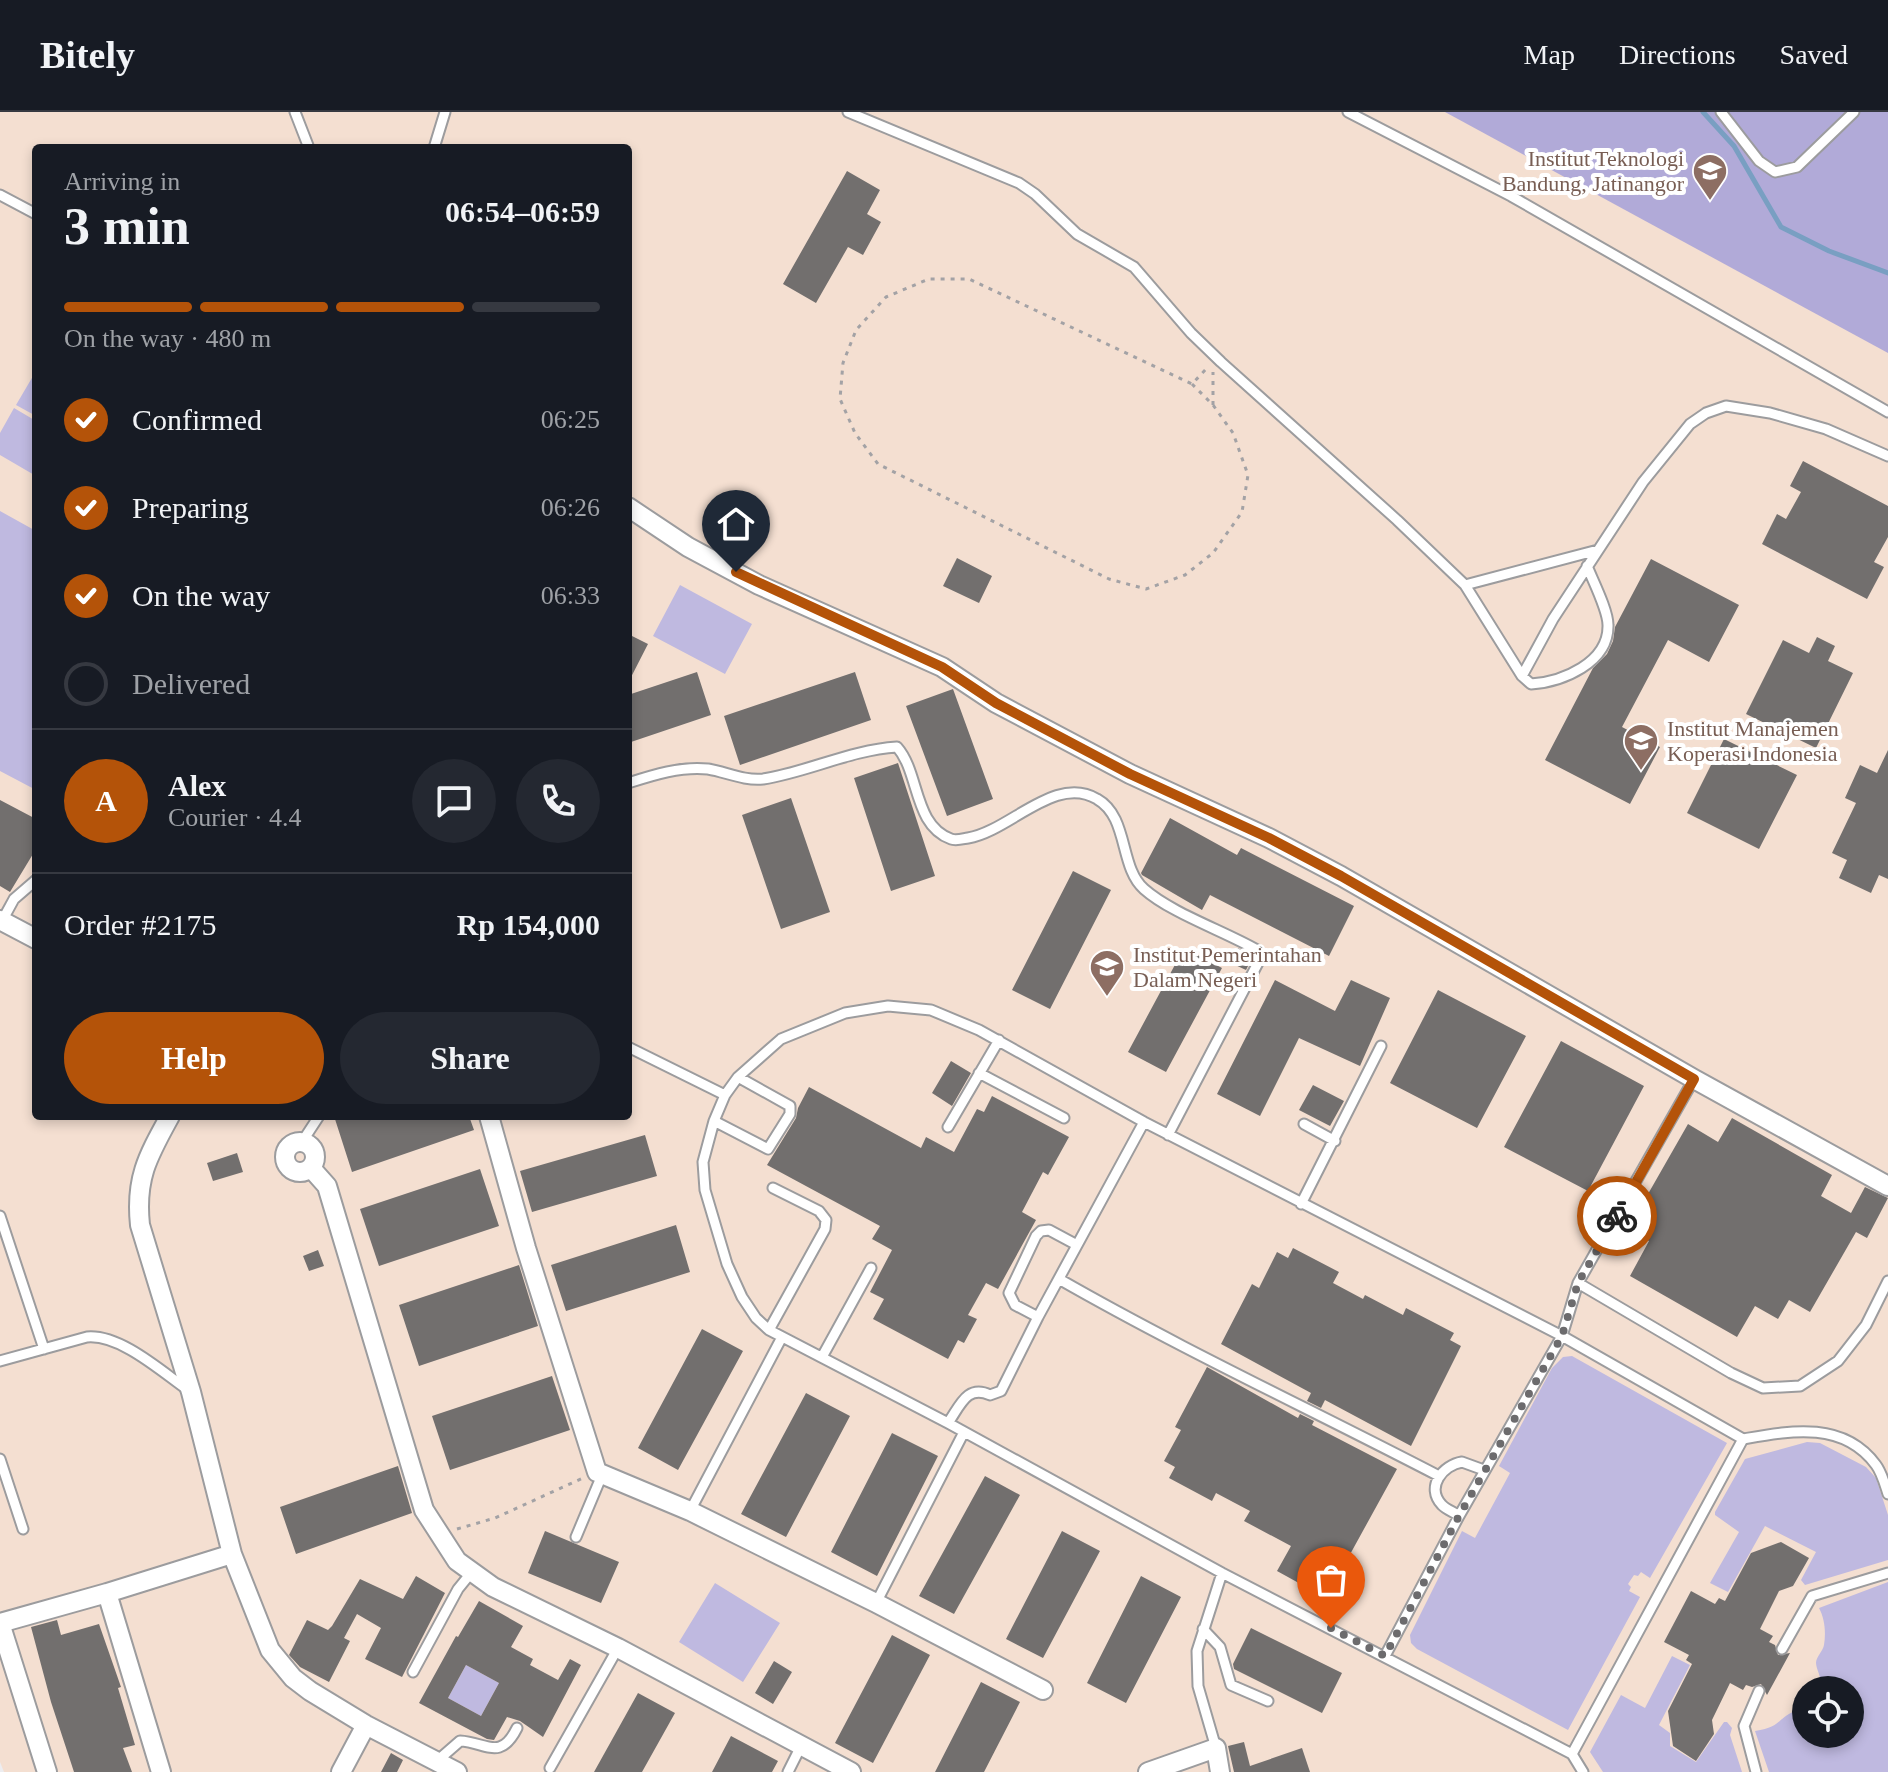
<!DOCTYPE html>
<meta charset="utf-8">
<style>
body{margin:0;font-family:Georgia,serif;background:#242831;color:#f1f3f6;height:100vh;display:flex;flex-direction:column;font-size:30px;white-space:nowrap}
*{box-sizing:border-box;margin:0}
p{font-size:26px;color:#9ea1a6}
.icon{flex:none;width:44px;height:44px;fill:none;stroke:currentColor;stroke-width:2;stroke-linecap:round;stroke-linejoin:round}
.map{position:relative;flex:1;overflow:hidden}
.details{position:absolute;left:32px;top:32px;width:600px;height:976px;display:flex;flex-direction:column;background:#171b24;border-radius:8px;box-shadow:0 4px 12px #0003}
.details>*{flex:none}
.tools{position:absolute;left:1792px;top:1564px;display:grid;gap:16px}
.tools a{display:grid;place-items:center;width:72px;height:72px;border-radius:50%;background:#171b24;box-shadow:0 4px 12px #0003;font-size:40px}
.pin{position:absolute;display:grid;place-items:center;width:68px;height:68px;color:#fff;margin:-82px -34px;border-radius:50% 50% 50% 0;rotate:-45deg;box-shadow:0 0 8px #0007}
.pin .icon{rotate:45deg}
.courier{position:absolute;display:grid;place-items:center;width:80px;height:80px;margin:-40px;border:6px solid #b45309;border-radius:50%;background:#fff;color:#222;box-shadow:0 2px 10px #0007}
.headline em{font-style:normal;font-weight:700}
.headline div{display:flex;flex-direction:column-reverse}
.headline{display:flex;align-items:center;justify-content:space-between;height:136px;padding:0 32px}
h1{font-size:52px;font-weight:700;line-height:60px}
.bar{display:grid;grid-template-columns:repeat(4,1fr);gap:12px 8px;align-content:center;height:96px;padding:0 32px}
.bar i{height:10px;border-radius:6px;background:#363941}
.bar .current{background:#b45309}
.bar p{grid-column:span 4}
.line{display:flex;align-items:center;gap:20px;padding:0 32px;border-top:2px solid #363941}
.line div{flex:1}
.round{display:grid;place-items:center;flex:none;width:84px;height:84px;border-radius:42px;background:#242831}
ol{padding:0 32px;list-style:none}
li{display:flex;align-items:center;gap:24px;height:88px}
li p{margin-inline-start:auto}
li .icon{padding:8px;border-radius:50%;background:#b45309;color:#fff;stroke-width:4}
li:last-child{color:#9ea1a6}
li i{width:44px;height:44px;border:4px solid #363941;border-radius:50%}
.primary-button{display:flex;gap:16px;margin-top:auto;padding:16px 32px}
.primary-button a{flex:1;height:92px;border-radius:48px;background:#b45309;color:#fff;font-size:32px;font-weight:700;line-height:92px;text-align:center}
.primary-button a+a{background:#242831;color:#f1f3f6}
header{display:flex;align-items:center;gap:48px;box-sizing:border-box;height:112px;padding:0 40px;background:#171b24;border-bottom:2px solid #363941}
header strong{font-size:38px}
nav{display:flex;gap:44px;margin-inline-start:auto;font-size:28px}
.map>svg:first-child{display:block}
.education{fill:#f4dfd1;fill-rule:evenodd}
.green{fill:#bfb9e0}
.forest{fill:#b1aad8}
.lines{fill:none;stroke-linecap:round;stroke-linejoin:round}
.stream{stroke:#799fc2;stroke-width:5}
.building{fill:#726f6e;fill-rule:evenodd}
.service-casing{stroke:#9c9c9e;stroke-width:13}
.minor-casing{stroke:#9c9c9e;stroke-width:22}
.path{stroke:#a3a2a5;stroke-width:3;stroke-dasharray:4 6;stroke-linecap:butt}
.service{stroke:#fff;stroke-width:9}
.minor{stroke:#fff;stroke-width:18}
.done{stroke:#6c6b6d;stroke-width:8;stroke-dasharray:0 14.4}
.route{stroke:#b45309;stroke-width:10}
.labels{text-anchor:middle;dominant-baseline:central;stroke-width:8;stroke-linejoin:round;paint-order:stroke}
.education-label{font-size:22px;fill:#785e54;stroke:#fff;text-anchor:start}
</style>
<header>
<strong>Bitely</strong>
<nav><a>Map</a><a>Directions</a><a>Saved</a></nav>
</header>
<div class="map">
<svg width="1888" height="1660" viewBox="0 0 1888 1660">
<rect width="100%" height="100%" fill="#ededf0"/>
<path class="education" d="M 0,0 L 1888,0 L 1888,1660 L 4,1660 L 0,1650 ZM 36,36 L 628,36 L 628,1004 L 36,1004 ZM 1806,1578 L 1850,1578 L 1850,1622 L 1806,1622 Z"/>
<path class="green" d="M 36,259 L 36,304 L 16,293 Z
M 14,296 L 36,309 L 36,364 L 0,343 L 0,321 Z
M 0,399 L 36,419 L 36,678 L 0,659 Z
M 680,473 L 752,512 L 725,562 L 653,524 Z
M 1572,1244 L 1727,1331 L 1650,1466 L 1641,1460 L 1638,1464 L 1634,1463 L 1628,1472 L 1631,1475 L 1629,1479 L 1640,1485 L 1568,1618 L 1417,1537 L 1411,1531 L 1410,1523 L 1462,1419 L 1475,1426 L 1510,1361 L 1499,1354 L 1552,1256 L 1563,1245 Z
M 1807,1330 L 1820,1331 L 1866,1355 L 1876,1366 L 1888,1403 L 1888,1448 L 1805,1473 L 1801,1468 L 1816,1440 L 1765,1414 L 1728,1480 L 1710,1471 L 1739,1420 L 1715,1403 L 1715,1400 L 1745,1347 Z
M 1888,1470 L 1888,1660 L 1769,1660 L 1755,1619 C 1782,1615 1776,1607 1795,1599 L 1805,1579 L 1806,1622 L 1850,1622 L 1850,1578 L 1811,1578 C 1827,1568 1817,1563 1816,1551 C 1816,1545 1823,1539 1824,1533 C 1826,1521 1825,1507 1819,1496 Z
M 715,1471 L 780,1511 L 743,1570 L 679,1530 Z
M 1672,1544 L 1690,1553 L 1659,1613 L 1670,1621 L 1670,1634 L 1696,1650 L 1724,1610 L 1727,1610 L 1732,1616 L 1730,1623 L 1742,1660 L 1603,1660 L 1590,1640 L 1621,1583 L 1645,1596 Z
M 466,1553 L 499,1571 L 481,1604 L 448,1586 Z"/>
<path class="forest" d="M 1445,0 L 1888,0 L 1888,241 Z"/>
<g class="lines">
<path class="stream" d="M 1703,0 L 1734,34 L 1781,115 L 1829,139 L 1888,161"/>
</g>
<path class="building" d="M 847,59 L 880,78 L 867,102 L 881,110 L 863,143 L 848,135 L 816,191 L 783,172 Z
M 1803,349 L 1888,394 L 1888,425 L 1874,450 L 1884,455 L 1867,487 L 1762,432 L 1777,402 L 1786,407 L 1801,380 L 1790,374 Z
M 957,446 L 992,464 L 979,491 L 943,474 Z
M 1651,447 L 1739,493 L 1709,550 L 1668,528 L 1622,615 L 1660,635 L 1630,692 L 1545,648 L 1593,556 L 1607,542 L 1613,529 L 1615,515 Z
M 628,522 L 648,532 L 628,571 Z
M 1817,525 L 1835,534 L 1828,549 L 1853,561 L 1816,636 L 1746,602 L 1783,528 L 1809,541 Z
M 697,560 L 711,603 L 628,631 L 628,583 Z
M 855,560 L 871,608 L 740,653 L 724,604 Z
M 953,577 L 993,687 L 947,704 L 906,594 Z
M 1724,627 L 1797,663 L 1759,737 L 1687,701 Z
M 1888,638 L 1888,767 L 1879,763 L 1871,781 L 1839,766 L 1847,748 L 1832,741 L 1856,691 L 1845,686 L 1860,653 L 1877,661 Z
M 898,651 L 935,764 L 891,779 L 854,666 Z
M 791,686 L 830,800 L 781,817 L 742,703 Z
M 0,688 L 36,707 L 36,737 L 10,780 L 0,774 Z
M 1170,706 L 1237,743 L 1241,736 L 1354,794 L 1329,844 L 1210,783 L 1202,798 L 1142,763 L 1141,761 Z
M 1073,759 L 1111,778 L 1050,897 L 1012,878 Z
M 1184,836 L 1222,856 L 1166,960 L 1128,940 Z
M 1238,836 L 1250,843 L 1251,848 L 1246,858 L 1231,851 Z
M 1275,868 L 1335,899 L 1351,868 L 1390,886 L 1360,954 L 1299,926 L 1260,1004 L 1217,982 Z
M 1438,878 L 1526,924 L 1477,1016 L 1390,971 Z
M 1561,929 L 1644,974 L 1588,1079 L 1504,1035 Z
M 951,949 L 971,961 L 952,994 L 932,981 Z
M 1313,973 L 1344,989 L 1330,1014 L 1299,998 Z
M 809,975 L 921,1036 L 926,1025 L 954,1040 L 977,997 L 984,1000 L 992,984 L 1069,1025 L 1048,1063 L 1043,1060 L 1022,1100 L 1036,1108 L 998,1177 L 986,1171 L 968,1203 L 977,1207 L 964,1231 L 958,1228 L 948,1247 L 873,1207 L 884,1187 L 870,1180 L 892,1138 L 872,1127 L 880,1114 L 767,1053 L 796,1006 L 798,996 Z
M 334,1004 L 469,1004 L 474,1018 L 352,1060 Z
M 1732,1006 L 1832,1063 L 1821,1084 L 1851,1101 L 1865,1075 L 1888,1086 L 1867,1126 L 1856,1120 L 1810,1200 L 1789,1188 L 1778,1207 L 1755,1194 L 1737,1225 L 1630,1164 L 1649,1129 L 1628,1117 L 1688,1012 L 1718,1030 Z
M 645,1023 L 657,1064 L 532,1100 L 520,1059 Z
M 237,1041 L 243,1060 L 213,1069 L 207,1051 Z
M 480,1057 L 499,1114 L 379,1154 L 360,1097 Z
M 676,1113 L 690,1160 L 566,1199 L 551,1153 Z
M 1293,1136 L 1339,1160 L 1333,1171 L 1363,1187 L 1365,1183 L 1403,1203 L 1406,1196 L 1454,1221 L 1450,1228 L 1461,1234 L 1411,1334 L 1325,1288 L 1321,1296 L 1307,1289 L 1311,1281 L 1221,1232 L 1252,1172 L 1259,1176 L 1277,1140 L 1288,1146 Z
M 318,1138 L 324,1154 L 309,1159 L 303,1144 Z
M 519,1153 L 538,1214 L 419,1254 L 399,1193 Z
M 702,1217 L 743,1239 L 678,1358 L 638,1336 Z
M 1207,1255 L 1298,1306 L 1300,1302 L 1314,1309 L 1312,1313 L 1397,1357 L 1326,1486 L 1277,1459 L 1291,1434 L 1244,1409 L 1250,1399 L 1216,1381 L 1212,1389 L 1169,1366 L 1175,1355 L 1164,1349 L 1181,1318 L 1175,1315 Z
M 552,1264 L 570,1318 L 450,1358 L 432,1304 Z
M 806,1281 L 850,1304 L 786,1425 L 741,1402 Z
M 892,1321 L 938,1344 L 877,1464 L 831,1440 Z
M 398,1354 L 412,1401 L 296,1442 L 280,1395 Z
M 985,1364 L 1020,1383 L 954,1502 L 919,1484 Z
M 545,1419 L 619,1450 L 601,1491 L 528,1461 Z
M 1062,1419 L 1100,1439 L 1043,1546 L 1006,1527 Z
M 1781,1430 L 1809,1446 L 1793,1474 L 1779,1479 L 1760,1517 L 1773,1524 L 1769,1530 L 1775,1533 L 1778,1543 L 1790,1541 L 1767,1583 L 1761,1572 L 1752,1575 L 1746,1573 L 1743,1578 L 1730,1571 L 1712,1608 L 1714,1622 L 1696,1649 L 1673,1634 L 1668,1599 L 1692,1552 L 1686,1548 L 1689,1543 L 1664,1530 L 1691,1479 L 1715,1492 L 1719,1486 L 1725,1489 L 1751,1441 Z
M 416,1464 L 445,1481 L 402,1565 L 365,1547 L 381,1516 L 357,1502 L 344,1526 L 350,1529 L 329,1570 L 300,1555 L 289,1543 L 307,1508 L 328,1518 L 332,1514 L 360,1467 L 403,1487 Z
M 1141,1464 L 1181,1485 L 1126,1591 L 1087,1571 Z
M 479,1489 L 523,1514 L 511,1535 L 533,1547 L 530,1553 L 558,1568 L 570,1547 L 581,1553 L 543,1625 L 520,1609 L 507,1605 L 494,1628 L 487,1627 L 419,1591 L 456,1524 L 458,1525 ZM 466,1553 L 499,1571 L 481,1604 L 448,1586 Z
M 57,1508 L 61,1523 L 99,1512 L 121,1575 L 118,1576 L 135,1633 L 123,1636 L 132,1660 L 74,1660 L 51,1590 L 31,1515 Z
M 1251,1516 L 1342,1561 L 1322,1601 L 1234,1557 L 1233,1552 Z
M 892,1523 L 930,1543 L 873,1651 L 835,1631 Z
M 774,1549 L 792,1560 L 773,1592 L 755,1581 Z
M 981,1570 L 1020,1590 L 984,1660 L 935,1660 Z
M 638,1581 L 675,1601 L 642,1660 L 594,1660 Z
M 731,1624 L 778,1649 L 772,1660 L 712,1660 Z
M 1244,1630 L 1250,1654 L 1302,1636 L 1310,1660 L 1234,1660 L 1228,1634 Z
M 391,1641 L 403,1648 L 397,1660 L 381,1660 Z"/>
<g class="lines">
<defs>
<path id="service" d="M 295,0 L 309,36
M 848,0 L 1019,71 L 1035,82 L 1077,122 L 1134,155 L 1191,221 L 1221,250 L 1397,408 L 1465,473 L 1522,564
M 1348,0 L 1511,84 L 1888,300
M 1721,0 L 1759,49 L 1775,60 L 1797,55 L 1854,0
M 434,36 L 445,0
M 0,83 L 36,102
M 1587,454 C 1593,469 1608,498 1608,513 C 1609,551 1562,570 1531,572 L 1522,564 L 1553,507 L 1643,370 L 1690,312 L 1706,301 L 1726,294 L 1770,301 L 1826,317 L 1888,344
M 1465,473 L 1598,438
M 628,671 C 653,663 681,654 708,657 C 726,660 744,669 763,667 C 808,660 850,638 897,635 C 920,661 913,713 951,727 C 956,729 962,727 968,726 C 1010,719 1055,662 1097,687 C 1129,705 1119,755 1144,777 C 1171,801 1224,819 1257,838 L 1259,849 L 1168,1023
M 2,809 L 14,787 L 36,768
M 628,935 L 725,983
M 979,961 L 1064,1006
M 714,1009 L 768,1037 L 790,1002 L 790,994 L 738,965
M 1304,1012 L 1335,1029
M 948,1015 L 999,928
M 302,1030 L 319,1004
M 1301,1092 L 1381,934
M 0,1104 L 44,1237
M 1059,1167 C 1183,1238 1312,1298 1439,1364
M 1578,1171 L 1731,1261 L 1763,1276 L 1800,1274 L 1838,1249 L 1866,1213 L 1888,1169
M 1038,1205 L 1015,1193 L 1009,1181 L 1036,1124 L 1041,1119 L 1049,1118 L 1077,1133
M 769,1218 L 825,1117 L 826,1108 L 819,1099 L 773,1076
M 822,1245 L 871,1156
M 0,1249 L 87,1225 C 120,1222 161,1259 188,1278
M 948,1311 C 960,1294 967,1272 990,1283 L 1001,1279 L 1038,1205 L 1144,1010
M 0,1347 L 23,1417
M 690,1399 L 782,1225
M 1459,1404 C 1454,1400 1447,1398 1442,1393 C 1425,1375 1443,1353 1462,1350 L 1484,1358
M 576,1425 L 602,1363
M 876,1491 L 964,1320
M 1203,1517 L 1220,1535 L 1231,1573 L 1268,1589
M 1782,1537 L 1812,1484 L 1888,1461
M 1385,1544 L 1459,1404 L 1562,1224 L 1743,1327
M 413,1560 L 458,1477 L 471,1461
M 1216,1636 L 1198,1574 L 1197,1539 L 1222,1461
M 1572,1642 L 1743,1327 C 1789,1319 1843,1308 1876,1353 C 1882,1361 1885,1373 1888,1382
M 437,1649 L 460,1629 C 486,1630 500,1650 517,1616
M 550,1656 L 618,1536
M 788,1660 L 801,1634
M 1583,1660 L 1572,1642 L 1222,1461 L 948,1311 L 769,1218 L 756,1206 L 742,1185 L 727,1152 L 705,1078 L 703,1050 L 714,1009 L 725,983 L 738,965 L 781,927 L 845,901 L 888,894 L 931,898 L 979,918 L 1144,1010 L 1562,1224 L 1578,1171 L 1694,967
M 1756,1660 L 1744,1614 L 1759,1579"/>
<path id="minor" d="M 628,395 L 688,435 L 759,473 L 942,555 L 996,591 L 1130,662 L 1269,726 L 1341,764 L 1694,967 L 1888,1074
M 0,808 L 36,827
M 170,1004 C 148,1044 135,1066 140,1113 L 191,1280 L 232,1442 L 270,1538 L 293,1566 L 310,1579 L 366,1613 L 457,1660
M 489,1004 L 526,1136 L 597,1360 L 690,1399 L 876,1491 L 1043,1578
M285 1045a15 15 0 1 1 30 0a15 15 0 1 1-30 0Z
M 311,1056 L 327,1074 L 424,1398 L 457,1449 L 493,1475 L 618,1536 L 851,1660
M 47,1660 L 0,1511 L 107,1481
M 161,1660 L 107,1481 L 232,1442
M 341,1660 L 366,1613
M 1148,1660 L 1216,1636 L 1220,1660"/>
</defs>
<use href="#service" class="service-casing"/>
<use href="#minor" class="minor-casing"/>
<path class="path" d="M 1192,272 L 1213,293 L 1233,321 L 1248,363 L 1242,400 L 1213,441 L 1185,463 L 1146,477 L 1109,467 L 878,352 L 855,321 L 840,287 L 843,251 L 856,218 L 886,185 L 929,167 L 969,167 L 1192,272 L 1208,255
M 1213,293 L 1213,260
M 457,1417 L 495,1406 L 583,1366"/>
<use href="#service" class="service"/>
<use href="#minor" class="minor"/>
</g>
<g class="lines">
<path class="done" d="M 1331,1516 L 1385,1544 L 1459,1404 L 1562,1224 L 1578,1171 L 1617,1104"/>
<path class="route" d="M 736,460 L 942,555 L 996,591 L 1130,662 L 1269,726 L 1341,764 L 1694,967 L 1617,1104"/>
</g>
<defs>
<symbol id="university-pin" viewBox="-11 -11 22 30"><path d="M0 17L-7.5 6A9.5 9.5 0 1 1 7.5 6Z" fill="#8d6e63" stroke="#fff"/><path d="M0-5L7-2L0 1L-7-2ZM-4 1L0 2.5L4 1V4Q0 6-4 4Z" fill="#fff"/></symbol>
</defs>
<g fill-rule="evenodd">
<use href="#university-pin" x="1690" y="39" width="40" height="54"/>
<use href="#university-pin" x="1621" y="609" width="40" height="54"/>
<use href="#university-pin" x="1087" y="835" width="40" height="54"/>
</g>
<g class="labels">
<g class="education-label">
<text x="1684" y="46" text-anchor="end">Institut Teknologi<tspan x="1684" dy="25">Bandung, Jatinangor</tspan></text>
<text x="1667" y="616">Institut Manajemen<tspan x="1667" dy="25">Koperasi Indonesia</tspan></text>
<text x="1133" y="842">Institut Pemerintahan<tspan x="1133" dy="25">Dalam Negeri</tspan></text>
</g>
</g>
</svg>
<div class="tools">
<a><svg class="icon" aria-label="locate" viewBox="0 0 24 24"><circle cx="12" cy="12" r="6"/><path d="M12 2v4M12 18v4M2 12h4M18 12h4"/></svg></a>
</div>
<div class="pin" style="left:1331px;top:1516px;background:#ea580c"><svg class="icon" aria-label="bag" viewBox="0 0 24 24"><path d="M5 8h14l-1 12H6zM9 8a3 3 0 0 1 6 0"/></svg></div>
<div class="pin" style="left:736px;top:460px;background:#1f2937"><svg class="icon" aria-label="home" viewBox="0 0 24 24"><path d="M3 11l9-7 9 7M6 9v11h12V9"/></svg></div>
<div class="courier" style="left:1617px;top:1104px"><svg class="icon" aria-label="bike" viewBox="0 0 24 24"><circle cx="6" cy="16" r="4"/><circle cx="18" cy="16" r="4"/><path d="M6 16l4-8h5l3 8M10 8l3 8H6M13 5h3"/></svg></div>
<section class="details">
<div class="headline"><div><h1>3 min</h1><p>Arriving in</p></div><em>06:54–06:59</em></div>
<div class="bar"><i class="current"></i><i class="current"></i><i class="current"></i><i></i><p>On the way · 480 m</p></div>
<ol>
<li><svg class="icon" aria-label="check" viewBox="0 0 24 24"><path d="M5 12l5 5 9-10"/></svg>Confirmed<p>06:25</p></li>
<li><svg class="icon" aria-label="check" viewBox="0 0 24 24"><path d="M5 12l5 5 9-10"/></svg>Preparing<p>06:26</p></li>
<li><svg class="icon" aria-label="check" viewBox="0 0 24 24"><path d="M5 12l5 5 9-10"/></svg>On the way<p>06:33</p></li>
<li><i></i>Delivered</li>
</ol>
<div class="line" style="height:144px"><b class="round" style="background:#b45309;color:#fff">A</b><div><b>Alex</b><p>Courier · 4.4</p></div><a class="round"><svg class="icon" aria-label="chat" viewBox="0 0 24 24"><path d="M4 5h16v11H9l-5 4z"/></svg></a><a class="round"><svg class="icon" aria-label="phone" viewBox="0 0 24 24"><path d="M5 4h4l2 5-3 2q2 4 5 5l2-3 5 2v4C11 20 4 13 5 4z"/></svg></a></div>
<div class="line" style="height:104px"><div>Order #2175</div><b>Rp 154,000</b></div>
<div class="primary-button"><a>Help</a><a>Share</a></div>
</section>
</div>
